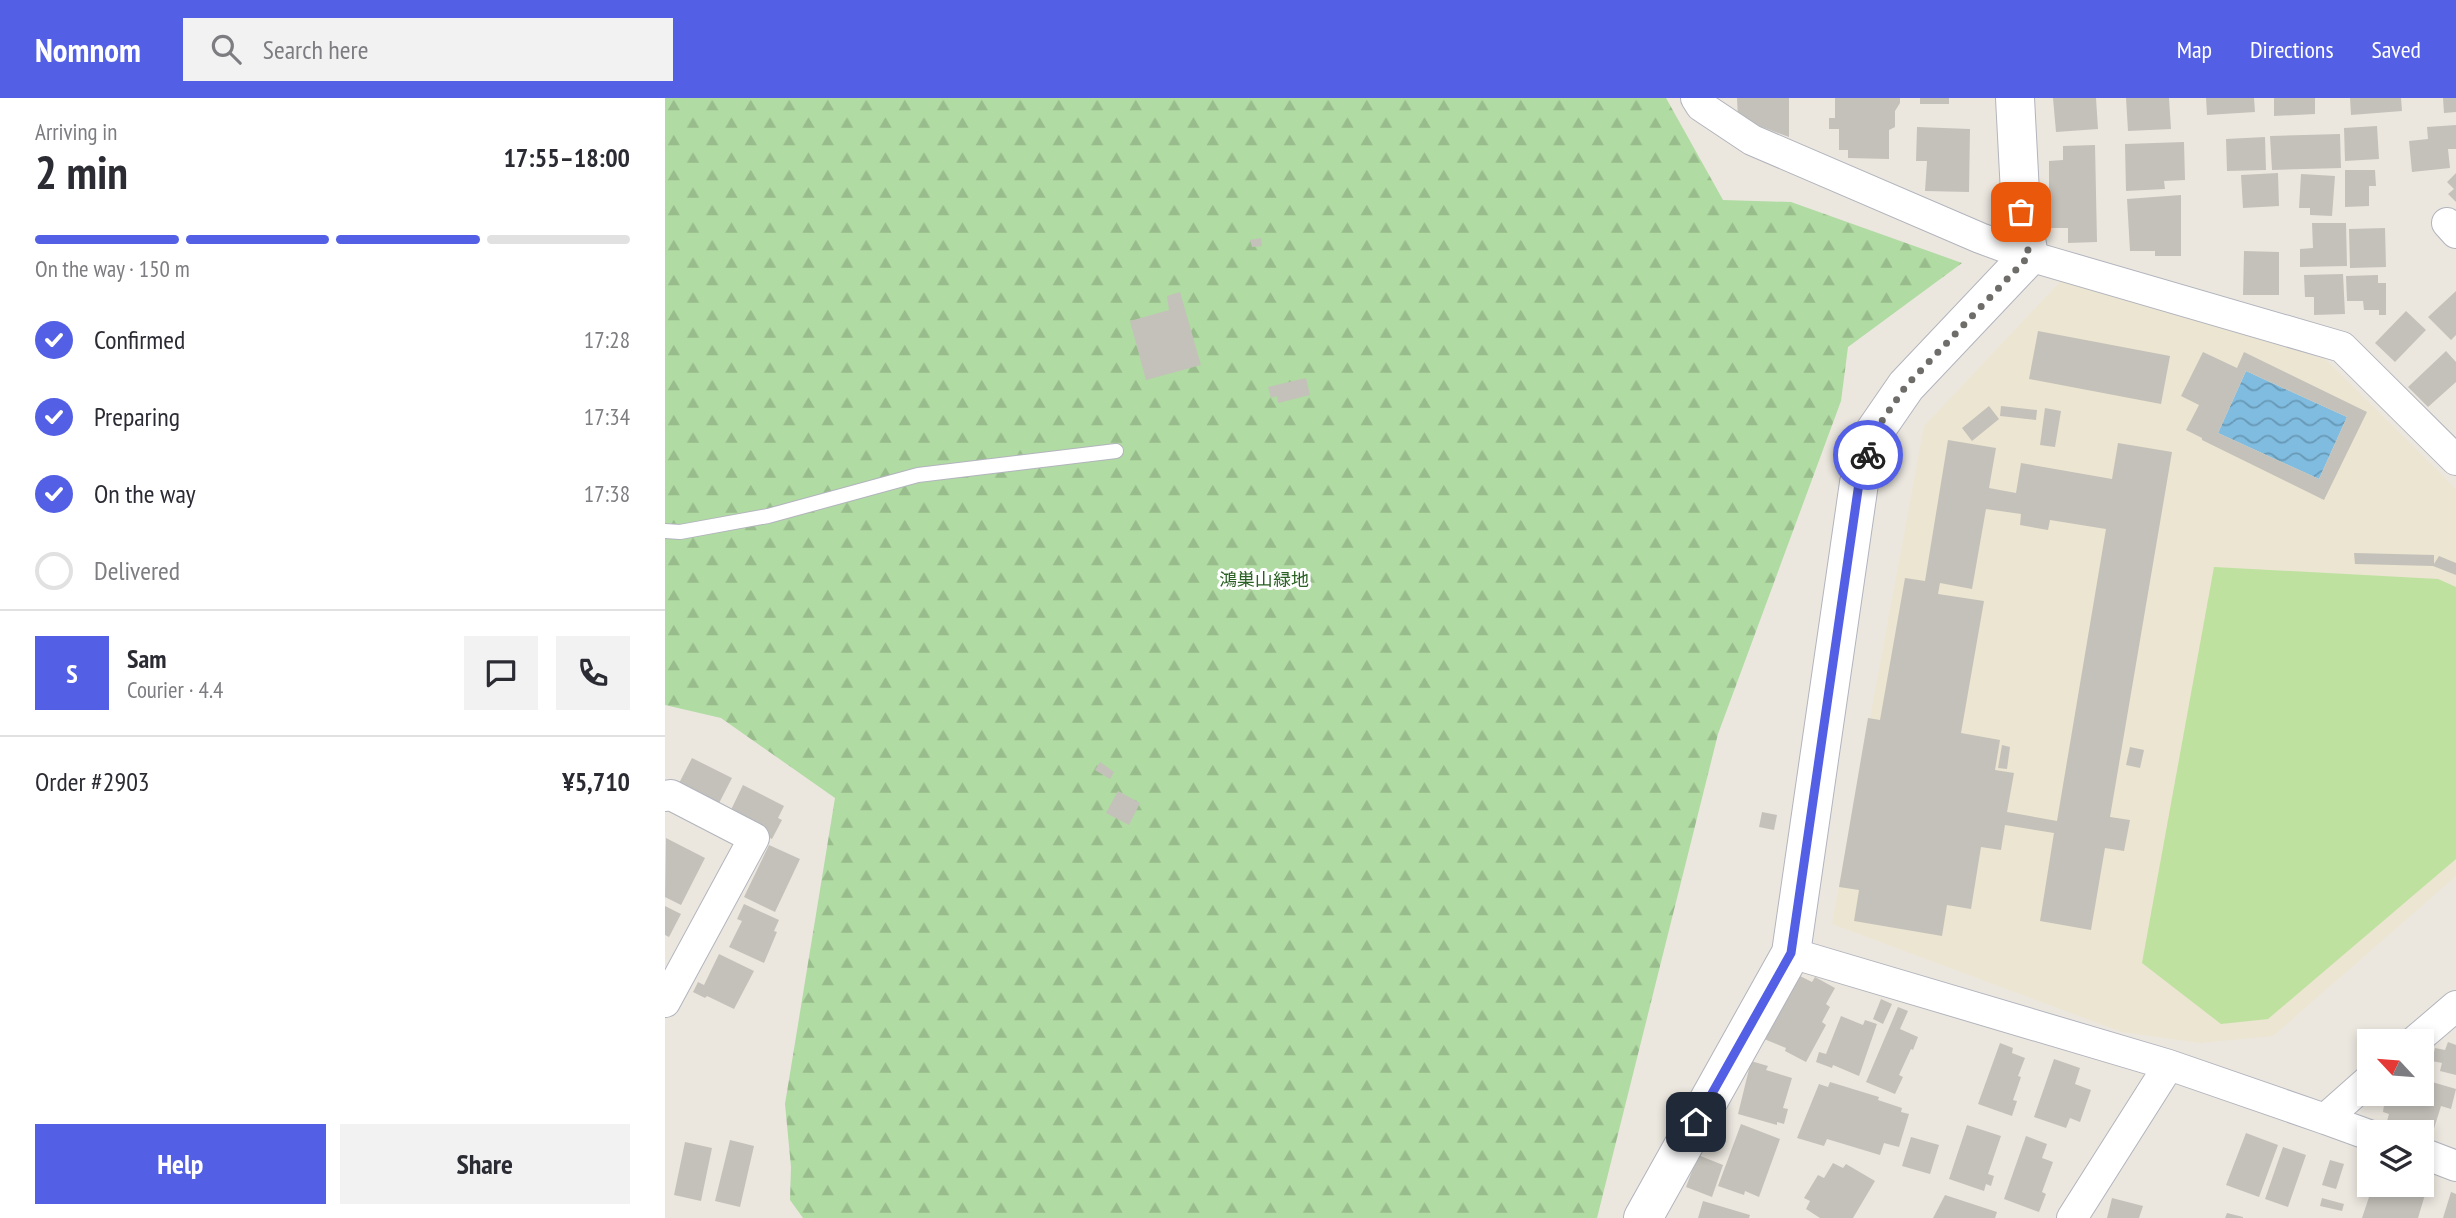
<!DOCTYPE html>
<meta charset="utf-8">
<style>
body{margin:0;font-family:"PT Sans Narrow","Noto Sans JP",sans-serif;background:#f2f2f3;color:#2b2b33;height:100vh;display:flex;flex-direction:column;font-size:26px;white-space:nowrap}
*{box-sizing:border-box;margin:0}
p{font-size:23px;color:#7c7c81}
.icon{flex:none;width:38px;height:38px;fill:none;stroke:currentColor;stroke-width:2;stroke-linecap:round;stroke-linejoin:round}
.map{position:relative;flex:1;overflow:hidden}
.side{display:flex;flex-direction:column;background:#fff;width:665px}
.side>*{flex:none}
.needle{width:46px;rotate:296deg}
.buttons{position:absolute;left:1692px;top:931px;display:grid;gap:14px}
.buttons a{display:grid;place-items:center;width:77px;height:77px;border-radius:0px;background:#fff;box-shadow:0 4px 10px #0003;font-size:35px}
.pin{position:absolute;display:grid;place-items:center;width:60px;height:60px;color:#fff;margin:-30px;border-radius:14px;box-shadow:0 4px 10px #0006}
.courier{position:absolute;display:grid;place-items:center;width:70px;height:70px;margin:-35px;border:5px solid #535fe4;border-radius:50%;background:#fff;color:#222;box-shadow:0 2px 9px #0007}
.summary em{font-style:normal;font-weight:700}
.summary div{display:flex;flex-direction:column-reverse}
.summary{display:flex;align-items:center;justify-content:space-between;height:119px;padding:0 35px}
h1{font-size:46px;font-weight:700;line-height:52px}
.bar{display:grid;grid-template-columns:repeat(4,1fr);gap:10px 7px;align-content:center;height:84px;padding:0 35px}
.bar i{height:9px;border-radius:5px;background:#e1e1e2}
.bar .on{background:#535fe4}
.bar p{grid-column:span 4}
.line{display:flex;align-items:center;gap:18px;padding:0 35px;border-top:2px solid #e1e1e2}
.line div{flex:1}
.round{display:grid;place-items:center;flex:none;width:74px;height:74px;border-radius:0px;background:#f2f2f3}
ol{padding:0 35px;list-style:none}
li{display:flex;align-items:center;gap:21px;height:77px}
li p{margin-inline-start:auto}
li .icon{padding:7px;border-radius:50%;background:#535fe4;color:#fff;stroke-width:4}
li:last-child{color:#7c7c81}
li i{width:38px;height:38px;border:4px solid #e1e1e2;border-radius:50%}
.action{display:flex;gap:14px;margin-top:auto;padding:14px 35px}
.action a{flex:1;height:80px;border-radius:0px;background:#535fe4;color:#fff;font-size:28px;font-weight:700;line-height:80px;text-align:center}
.action a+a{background:#f2f2f3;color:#2b2b33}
header{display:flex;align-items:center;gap:42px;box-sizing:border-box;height:98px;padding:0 35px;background:#535fe4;color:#fff}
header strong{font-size:33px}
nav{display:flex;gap:38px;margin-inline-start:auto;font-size:24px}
.search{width:490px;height:63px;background:#f2f2f3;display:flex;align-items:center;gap:18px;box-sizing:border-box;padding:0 24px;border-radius:0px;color:#7c7c81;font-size:26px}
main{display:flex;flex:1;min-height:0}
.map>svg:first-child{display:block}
.education{fill:#ebe5d1}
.forest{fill:url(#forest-firs)}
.pitch{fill:#bee19f}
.water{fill:url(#water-waves)}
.building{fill:#c4c1ba;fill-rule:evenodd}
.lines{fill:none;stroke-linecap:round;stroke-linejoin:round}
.lane-casing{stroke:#b2b4bd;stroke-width:16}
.street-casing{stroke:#b2b4bd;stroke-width:32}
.secondary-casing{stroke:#b2b4bd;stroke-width:40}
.lane{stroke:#fff;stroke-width:14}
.street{stroke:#fff;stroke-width:30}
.secondary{stroke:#fff;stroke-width:38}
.done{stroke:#6e6d6a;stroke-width:7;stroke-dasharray:0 12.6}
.route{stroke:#535fe4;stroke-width:9}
.labels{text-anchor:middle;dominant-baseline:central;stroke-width:6;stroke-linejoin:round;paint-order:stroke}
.park-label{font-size:18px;fill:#2a6023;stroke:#fff}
</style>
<header>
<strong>Nomnom</strong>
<div class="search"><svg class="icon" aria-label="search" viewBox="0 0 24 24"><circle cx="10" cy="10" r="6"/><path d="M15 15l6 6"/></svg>Search here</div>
<nav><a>Map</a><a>Directions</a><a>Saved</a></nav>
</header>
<main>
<section class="side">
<div class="summary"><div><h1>2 min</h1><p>Arriving in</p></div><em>17:55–18:00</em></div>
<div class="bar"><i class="on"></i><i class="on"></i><i class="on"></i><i></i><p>On the way · 150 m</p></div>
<ol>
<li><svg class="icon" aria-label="check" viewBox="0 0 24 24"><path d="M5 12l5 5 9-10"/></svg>Confirmed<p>17:28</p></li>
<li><svg class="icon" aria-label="check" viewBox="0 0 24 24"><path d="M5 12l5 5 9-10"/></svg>Preparing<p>17:34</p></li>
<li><svg class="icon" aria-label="check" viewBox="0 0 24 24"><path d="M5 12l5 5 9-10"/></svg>On the way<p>17:38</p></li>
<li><i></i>Delivered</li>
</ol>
<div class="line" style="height:126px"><b class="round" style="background:#535fe4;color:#fff">S</b><div><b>Sam</b><p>Courier · 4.4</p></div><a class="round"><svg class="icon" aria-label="chat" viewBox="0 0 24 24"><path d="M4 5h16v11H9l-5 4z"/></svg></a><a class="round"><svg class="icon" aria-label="phone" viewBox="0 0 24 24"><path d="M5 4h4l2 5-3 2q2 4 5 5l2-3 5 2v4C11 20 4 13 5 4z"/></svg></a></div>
<div class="line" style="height:91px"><div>Order #2903</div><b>¥5,710</b></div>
<div class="action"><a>Help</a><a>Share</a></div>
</section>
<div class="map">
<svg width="1791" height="1120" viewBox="0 0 1791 1120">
<defs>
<pattern id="forest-firs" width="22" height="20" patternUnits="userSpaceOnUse" patternTransform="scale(1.75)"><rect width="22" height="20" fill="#b0dba2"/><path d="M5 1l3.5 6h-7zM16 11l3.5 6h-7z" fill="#98bc8c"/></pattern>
<pattern id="water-waves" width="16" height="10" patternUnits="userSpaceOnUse" patternTransform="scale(1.75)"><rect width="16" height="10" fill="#7fbce0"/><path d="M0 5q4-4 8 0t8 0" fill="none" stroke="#6899b6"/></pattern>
</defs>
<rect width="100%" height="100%" fill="#ebe7df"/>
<path class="education" d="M 1396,183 L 1660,261 L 1791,391 L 1791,778 L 1608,938 L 1535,945 L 1457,934 L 1167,826 L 1259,328 Z"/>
<path class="forest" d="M 0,0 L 1001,0 L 1058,102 L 1126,104 L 1297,165 L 1183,249 L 1176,303 L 1053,636 L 932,1120 L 138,1120 L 125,1102 L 126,1069 L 120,1006 L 170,700 L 56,620 L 0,607 Z"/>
<path class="pitch" d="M 1549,469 L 1773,481 L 1791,489 L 1791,761 L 1603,921 L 1556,926 L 1477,865 Z"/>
<path class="water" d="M 1581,273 L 1682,319 L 1654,381 L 1553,335 Z"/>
<path class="building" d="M 1072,0 L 1124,0 L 1124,39 L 1073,20 Z
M 1170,0 L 1235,0 L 1235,5 L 1230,13 L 1230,29 L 1224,32 L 1224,61 L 1183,60 L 1183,52 L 1174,52 L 1174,31 L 1164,31 L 1164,20 L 1170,20 Z
M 1255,0 L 1284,0 L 1284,6 L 1255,6 Z
M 1388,0 L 1431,0 L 1433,31 L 1391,34 Z
M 1461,0 L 1504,0 L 1506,31 L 1463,33 Z
M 1541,0 L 1589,0 L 1590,14 L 1542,17 Z
M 1609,0 L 1650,0 L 1650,16 L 1609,18 Z
M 1685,0 L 1736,0 L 1737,13 L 1686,17 Z
M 1778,0 L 1791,0 L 1791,14 L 1779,15 Z
M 1791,27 L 1791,51 L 1783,51 L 1785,70 L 1747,74 L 1744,43 L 1763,41 L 1762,29 Z
M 1712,28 L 1714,61 L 1680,63 L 1679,30 Z
M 1252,29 L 1305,31 L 1304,94 L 1260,93 L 1262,63 L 1251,63 Z
M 1675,36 L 1676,70 L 1607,72 L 1605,38 Z
M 1600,39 L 1601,72 L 1562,73 L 1561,41 Z
M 1519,44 L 1520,82 L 1499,83 L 1500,91 L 1461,93 L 1460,46 Z
M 1430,47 L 1432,144 L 1403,145 L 1403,130 L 1384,130 L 1384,63 L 1398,62 L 1398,48 Z
M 1680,72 L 1710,72 L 1711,88 L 1704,88 L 1704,108 L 1680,109 Z
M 1613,75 L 1614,108 L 1578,110 L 1576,77 Z
M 1791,75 L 1791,104 L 1783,96 L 1789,91 L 1782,84 Z
M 1636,76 L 1670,78 L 1667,118 L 1645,117 L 1645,110 L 1634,110 Z
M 1516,97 L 1516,158 L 1490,158 L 1490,153 L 1465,153 L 1462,101 Z
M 1647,125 L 1681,125 L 1682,168 L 1635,169 L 1635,151 L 1648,150 Z
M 1720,130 L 1721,169 L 1685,170 L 1684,131 Z
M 596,140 L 597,148 L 587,149 L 585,142 Z
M 1579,153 L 1614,154 L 1614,197 L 1578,197 Z
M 1678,176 L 1680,216 L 1649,217 L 1649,199 L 1640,199 L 1639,177 Z
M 1713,177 L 1713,185 L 1721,185 L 1721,217 L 1714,217 L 1714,212 L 1699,212 L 1698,203 L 1682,203 L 1681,178 Z
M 1791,193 L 1791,237 L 1786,242 L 1763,219 Z
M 515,194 L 536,267 L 481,282 L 465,223 L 504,212 L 502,198 Z
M 1741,213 L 1761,232 L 1730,264 L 1710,245 Z
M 1373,233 L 1505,258 L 1496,306 L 1364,281 Z
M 1781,253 L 1791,264 L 1791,284 L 1763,309 L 1743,289 Z
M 1538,254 L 1572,270 L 1579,254 L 1702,314 L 1659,402 L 1537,342 L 1537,340 L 1521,332 L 1534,307 L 1516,298 ZM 1581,273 L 1682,319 L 1654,381 L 1553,335 Z
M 641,280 L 645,297 L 613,305 L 612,298 L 606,300 L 603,289 Z
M 1324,308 L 1334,321 L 1307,343 L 1297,330 Z
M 1336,308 L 1372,312 L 1371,322 L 1335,318 Z
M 1380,310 L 1396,313 L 1390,349 L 1375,347 Z
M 1283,342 L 1331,350 L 1324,390 L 1351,395 L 1356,365 L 1447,381 L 1453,345 L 1507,354 L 1445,719 L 1465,722 L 1459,753 L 1440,750 L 1426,832 L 1375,823 L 1389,735 L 1340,727 L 1336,752 L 1316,749 L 1306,811 L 1282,807 L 1277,838 L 1189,823 L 1194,792 L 1174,789 L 1203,620 L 1215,622 L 1240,480 L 1260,483 ZM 1321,411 L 1356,416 L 1355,427 L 1383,432 L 1385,422 L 1441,431 L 1392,723 L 1342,714 L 1349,675 L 1330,672 L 1335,642 L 1296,635 L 1319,503 L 1273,496 L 1275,485 L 1307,491 Z
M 1689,455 L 1769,457 L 1769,466 L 1774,458 L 1791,465 L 1791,477 L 1768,468 L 1690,466 Z
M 1337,647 L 1345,649 L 1342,671 L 1333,670 Z
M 1465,649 L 1479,652 L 1475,670 L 1461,667 Z
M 27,660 L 67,680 L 51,711 L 11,691 Z
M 435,664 L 449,674 L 445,681 L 430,672 Z
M 78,687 L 119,708 L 113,720 L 117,722 L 107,741 L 63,718 Z
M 453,693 L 475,705 L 464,727 L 441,715 Z
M 1097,714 L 1112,717 L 1109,732 L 1094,729 Z
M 1,740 L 40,760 L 16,807 L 0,799 Z
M 104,747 L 135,761 L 110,814 L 79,799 Z
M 79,806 L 114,822 L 109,833 L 112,834 L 99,865 L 64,849 L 77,823 L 72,821 Z
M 0,808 L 16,816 L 4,839 L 0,837 Z
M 54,856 L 89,873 L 69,911 L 42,898 L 40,900 L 28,894 L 33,884 L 39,887 Z
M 1135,878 L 1147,884 L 1150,879 L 1170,890 L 1161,906 L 1165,909 L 1157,924 L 1161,927 L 1141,964 L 1120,953 L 1121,950 L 1099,941 Z
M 1216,901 L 1227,906 L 1218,926 L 1208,921 Z
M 1233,909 L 1243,913 L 1235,931 L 1253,939 L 1248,952 L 1246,951 L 1234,977 L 1238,979 L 1230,996 L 1201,984 Z
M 1176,918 L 1198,927 L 1200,922 L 1212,926 L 1194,978 L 1168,967 L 1167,970 L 1151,964 L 1154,954 L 1161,956 Z
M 1783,944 L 1791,947 L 1791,977 L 1775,973 L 1777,965 L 1767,963 L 1770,950 L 1780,952 Z
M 1335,945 L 1348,950 L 1347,955 L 1360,960 L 1353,978 L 1356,979 L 1348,1002 L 1352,1003 L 1347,1018 L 1313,1006 Z
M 1389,961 L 1415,970 L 1410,986 L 1426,992 L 1415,1024 L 1405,1020 L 1401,1030 L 1369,1019 Z
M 1086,963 L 1103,968 L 1101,972 L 1127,980 L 1118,1010 L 1123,1011 L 1119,1026 L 1112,1024 L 1112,1027 L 1073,1016 Z
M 1757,981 L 1791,991 L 1786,1011 L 1776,1008 L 1767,1037 L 1722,1023 L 1724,1016 L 1718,1014 L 1719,1007 L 1710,1004 L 1719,996 L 1757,996 Z
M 1165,984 L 1214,999 L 1213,1002 L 1237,1010 L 1236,1014 L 1244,1016 L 1234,1049 L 1219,1045 L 1215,1057 L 1162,1041 L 1159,1048 L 1132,1040 L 1154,986 L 1163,989 Z
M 1076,1026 L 1115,1041 L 1094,1099 L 1080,1093 L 1079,1097 L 1053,1088 Z
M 1302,1027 L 1336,1038 L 1323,1076 L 1329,1078 L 1326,1088 L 1321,1086 L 1319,1093 L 1284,1081 Z
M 1581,1035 L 1613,1047 L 1594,1099 L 1561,1087 Z
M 1361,1038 L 1382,1046 L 1377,1060 L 1388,1064 L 1377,1094 L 1381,1096 L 1374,1114 L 1339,1101 Z
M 1246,1039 L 1274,1047 L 1265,1076 L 1237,1068 Z
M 65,1042 L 89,1048 L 75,1109 L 50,1103 Z
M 20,1044 L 47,1050 L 36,1103 L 9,1097 Z
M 1618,1049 L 1641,1057 L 1623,1109 L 1600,1101 Z
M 1033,1057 L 1058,1067 L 1047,1099 L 1021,1089 Z
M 1665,1062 L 1679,1066 L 1671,1091 L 1657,1087 Z
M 1168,1065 L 1178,1070 L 1181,1066 L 1210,1083 L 1188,1120 L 1155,1120 L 1141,1111 L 1145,1103 L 1139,1100 L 1153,1077 L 1159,1080 Z
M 1708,1087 L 1754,1087 L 1762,1090 L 1753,1120 L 1697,1120 Z
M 1786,1094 L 1791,1096 L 1791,1120 L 1778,1120 Z
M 1280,1097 L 1332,1114 L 1330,1120 L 1268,1120 Z
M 1447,1100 L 1478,1108 L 1474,1120 L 1442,1120 Z
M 1657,1100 L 1679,1106 L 1677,1113 L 1655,1108 Z
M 1038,1103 L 1085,1117 L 1084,1120 L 1033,1120 Z
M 1562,1115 L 1578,1119 L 1578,1120 L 1560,1120 Z"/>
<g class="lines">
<defs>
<path id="lane" d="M 0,433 L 15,434 L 103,418 L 253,377 L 451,353"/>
<path id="street" d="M 1031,0 L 1036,8 L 1087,42 L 1315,140 L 1364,158 L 1677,249 L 1791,362
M 1782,125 L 1791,135
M 0,698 L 6,697 L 89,740 L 0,904
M 1126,855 L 1504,967
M 1750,943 L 1791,908
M 1704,982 L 1660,1021 L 1704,1037
M 1757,1055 L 1791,1068
M 1407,1120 L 1504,967 L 1660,1021"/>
<path id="secondary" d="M 978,1120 L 1126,855 L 1194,385 L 1210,333 L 1241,288 L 1364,158 L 1356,114 L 1350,0"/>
</defs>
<use href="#lane" class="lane-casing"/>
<use href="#street" class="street-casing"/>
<use href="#secondary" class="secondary-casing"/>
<use href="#lane" class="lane"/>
<use href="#street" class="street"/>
<use href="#secondary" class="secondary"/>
</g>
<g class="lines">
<path class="done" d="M 1203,357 L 1210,333 L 1241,288 L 1364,158 L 1356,114"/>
<path class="route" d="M 1031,1024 L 1126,855 L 1194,385 L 1203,357"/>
</g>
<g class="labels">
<g class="park-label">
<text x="599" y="481">鴻巣山緑地</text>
</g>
</g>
</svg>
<div class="buttons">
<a><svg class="needle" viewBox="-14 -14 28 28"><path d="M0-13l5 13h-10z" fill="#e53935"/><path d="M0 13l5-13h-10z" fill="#7c7c81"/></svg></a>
<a><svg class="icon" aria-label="layers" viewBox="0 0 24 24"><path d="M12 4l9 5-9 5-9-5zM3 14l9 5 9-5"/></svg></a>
</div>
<div class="pin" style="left:1356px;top:114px;background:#ea580c"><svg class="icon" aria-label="bag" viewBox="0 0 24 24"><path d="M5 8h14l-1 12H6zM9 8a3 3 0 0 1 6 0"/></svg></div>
<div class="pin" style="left:1031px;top:1024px;background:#1f2937"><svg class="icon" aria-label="home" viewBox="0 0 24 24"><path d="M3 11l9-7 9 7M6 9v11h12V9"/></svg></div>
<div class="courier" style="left:1203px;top:357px"><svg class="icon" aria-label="bike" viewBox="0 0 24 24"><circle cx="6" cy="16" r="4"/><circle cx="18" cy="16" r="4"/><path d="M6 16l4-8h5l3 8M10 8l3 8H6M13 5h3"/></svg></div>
</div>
</main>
